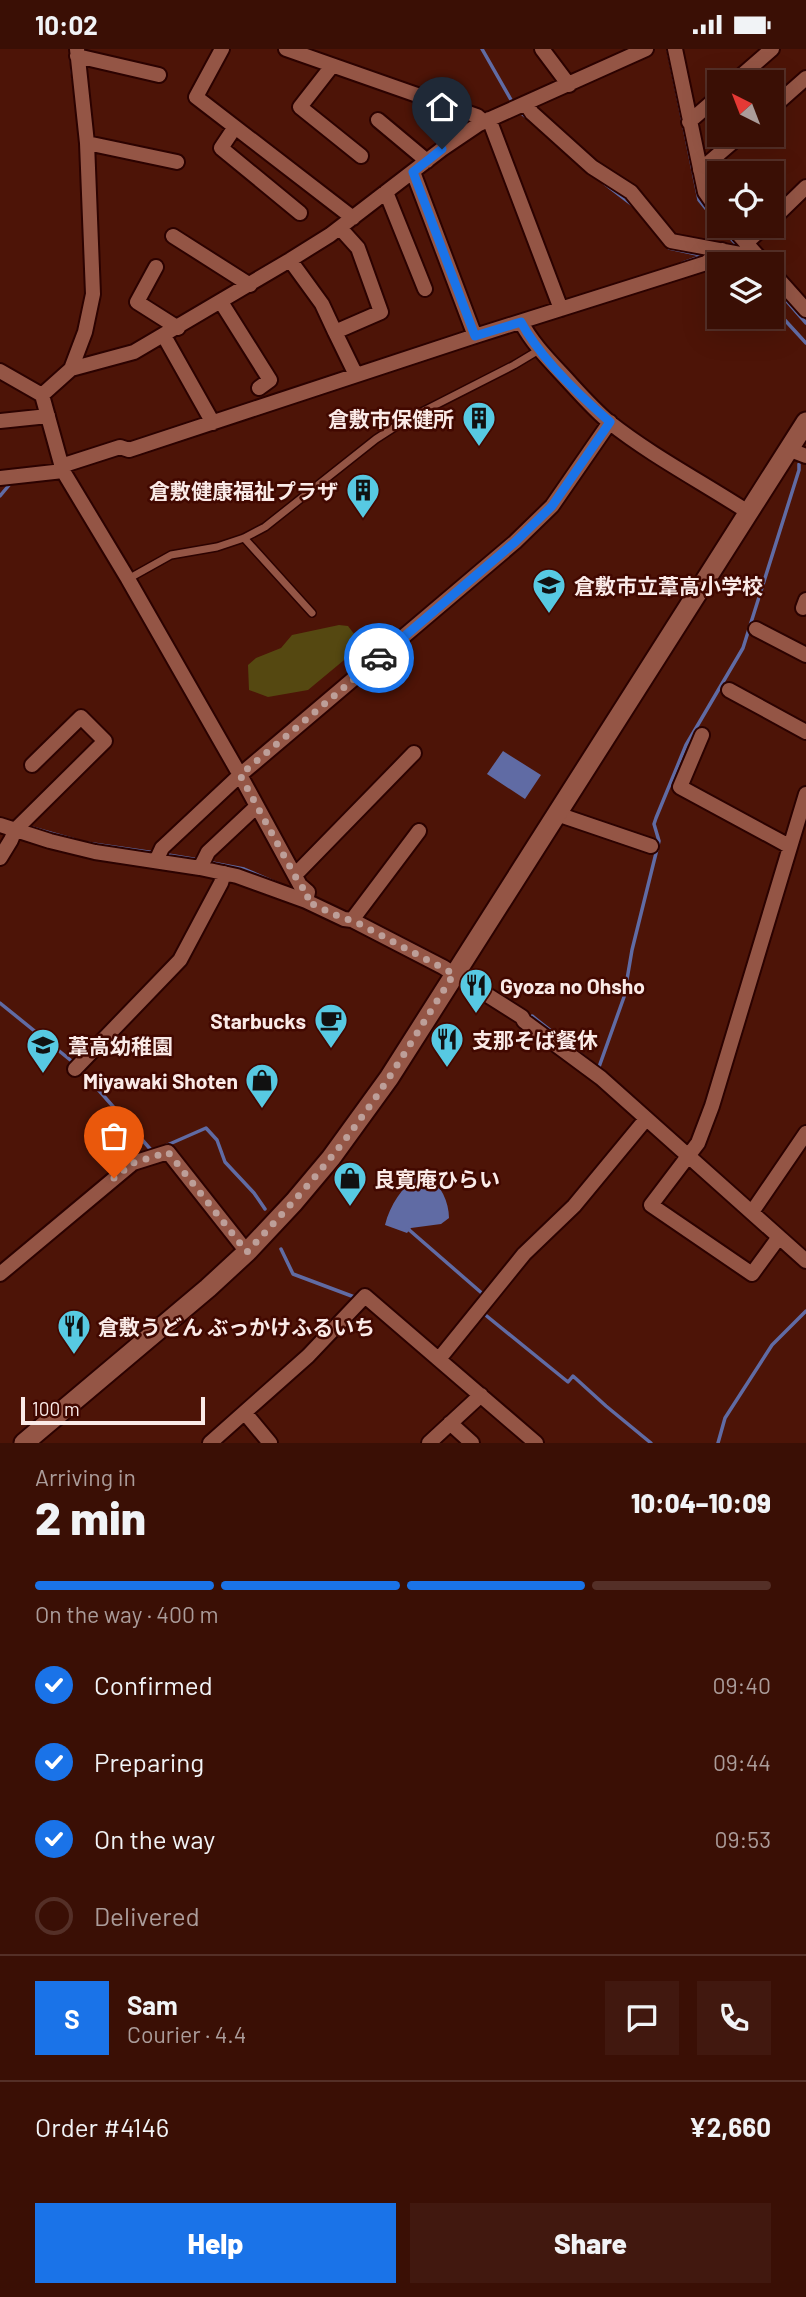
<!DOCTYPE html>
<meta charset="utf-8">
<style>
body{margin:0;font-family:Barlow,"Noto Sans JP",sans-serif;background:#41180f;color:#f1f3f6;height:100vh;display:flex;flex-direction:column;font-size:26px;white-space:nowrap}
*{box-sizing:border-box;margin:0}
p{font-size:23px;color:#ab9c9a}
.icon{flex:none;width:38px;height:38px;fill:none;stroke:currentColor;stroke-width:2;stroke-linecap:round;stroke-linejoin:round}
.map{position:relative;height:1394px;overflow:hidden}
.drawer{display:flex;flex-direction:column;background:#3a0f05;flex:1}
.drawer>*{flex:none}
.needle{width:46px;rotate:318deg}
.controls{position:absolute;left:707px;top:21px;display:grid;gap:14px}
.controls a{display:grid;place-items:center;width:77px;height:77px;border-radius:0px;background:#3a0f05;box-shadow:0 7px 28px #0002,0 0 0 2px #542f27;font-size:35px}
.scale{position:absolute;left:21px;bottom:18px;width:184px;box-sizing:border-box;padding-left:7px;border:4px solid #faeae7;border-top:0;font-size:19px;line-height:24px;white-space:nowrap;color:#faeae7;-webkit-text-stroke:5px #410800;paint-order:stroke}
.pin{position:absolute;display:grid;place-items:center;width:60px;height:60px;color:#fff;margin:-72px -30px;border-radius:50% 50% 50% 0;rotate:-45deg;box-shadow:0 0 7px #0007}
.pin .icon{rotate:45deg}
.courier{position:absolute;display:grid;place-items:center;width:70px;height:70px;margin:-35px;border:5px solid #1a73e8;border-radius:50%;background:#fff;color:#222;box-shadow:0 2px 9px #0007}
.summary em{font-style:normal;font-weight:800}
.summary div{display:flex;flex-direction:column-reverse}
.summary{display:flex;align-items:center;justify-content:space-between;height:119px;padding:0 35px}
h1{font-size:46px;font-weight:800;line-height:52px}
.bar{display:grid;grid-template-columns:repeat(4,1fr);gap:10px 7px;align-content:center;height:84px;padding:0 35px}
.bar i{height:9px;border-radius:5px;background:#542f27}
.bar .on{background:#1a73e8}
.bar p{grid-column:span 4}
.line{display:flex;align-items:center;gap:18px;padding:0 35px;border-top:2px solid #542f27}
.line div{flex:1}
.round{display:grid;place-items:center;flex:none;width:74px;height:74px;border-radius:0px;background:#41180f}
ol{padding:0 35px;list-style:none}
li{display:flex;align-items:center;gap:21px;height:77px}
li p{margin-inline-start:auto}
li .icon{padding:7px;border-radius:50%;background:#1a73e8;color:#fff;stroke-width:4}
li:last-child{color:#ab9c9a}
li i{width:38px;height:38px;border:4px solid #542f27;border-radius:50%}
.primary-button{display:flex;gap:14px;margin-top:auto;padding:14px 35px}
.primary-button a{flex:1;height:80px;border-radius:0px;background:#1a73e8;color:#fff;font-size:28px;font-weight:800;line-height:80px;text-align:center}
.primary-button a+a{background:#41180f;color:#f1f3f6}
.status{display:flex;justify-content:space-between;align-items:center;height:49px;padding:0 35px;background:#3a0f05;direction:ltr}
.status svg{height:19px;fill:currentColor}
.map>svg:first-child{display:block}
.green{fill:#554811}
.water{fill:#606ba4}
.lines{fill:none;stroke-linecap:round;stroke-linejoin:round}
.stream{stroke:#606ba4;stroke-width:3.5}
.lane-casing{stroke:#2b0200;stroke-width:10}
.street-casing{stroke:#2b0200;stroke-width:18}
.secondary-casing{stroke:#2b0200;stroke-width:23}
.lane{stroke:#945545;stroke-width:7}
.street{stroke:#945545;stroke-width:14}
.secondary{stroke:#945545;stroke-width:19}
.done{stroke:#bd9f99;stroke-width:7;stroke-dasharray:0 12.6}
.route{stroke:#1a73e8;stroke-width:9}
.labels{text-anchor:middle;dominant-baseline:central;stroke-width:5;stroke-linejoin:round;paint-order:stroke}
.poi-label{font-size:21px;font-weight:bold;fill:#faeae7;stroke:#410800;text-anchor:start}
</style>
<div class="status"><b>10:02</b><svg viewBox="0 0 49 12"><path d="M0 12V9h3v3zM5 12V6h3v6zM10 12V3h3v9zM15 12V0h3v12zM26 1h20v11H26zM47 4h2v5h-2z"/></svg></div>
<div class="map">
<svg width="806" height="1394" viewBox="0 0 806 1394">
<rect width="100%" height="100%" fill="#4d1407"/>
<path class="green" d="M 339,576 L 348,577 L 361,594 L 361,597 L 308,641 L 268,648 L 249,641 L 248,616 L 256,609 L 281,599 L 292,586 Z"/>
<path class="water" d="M 503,702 L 541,726 L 525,750 L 487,725 Z
M 419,1126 L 427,1126 C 441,1136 449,1153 449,1169 L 441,1175 L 411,1179 L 407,1184 L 385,1176 C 390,1156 402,1138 419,1126 Z"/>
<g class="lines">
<path class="stream" d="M 482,0 L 514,56
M 668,0 L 699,151 L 719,176
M 71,6 L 73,29
M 519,62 L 532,73
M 604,134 L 634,157
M 720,177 L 737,196
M 659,188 L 669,199 L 701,206
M 719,210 L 733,215
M 683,214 L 697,209 L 701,205
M 753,214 L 754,215
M 772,235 L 806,274
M 772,257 L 806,294
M 0,447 L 10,435
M 25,777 L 75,791
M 86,794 L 155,804
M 162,805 L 199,811
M 207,813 L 244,820 L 286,838
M 0,954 L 74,1014
M 532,967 L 607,1026
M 599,1018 L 624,948 L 632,901 L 659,792 L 654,775 L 656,769 L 686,696 L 743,599 L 799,421 L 799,415
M 81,1021 L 152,1102 L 154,1101
M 165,1097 L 206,1079 L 217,1091 L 225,1113 L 254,1144 L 265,1160
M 407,1179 L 484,1246
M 281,1200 L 293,1225 L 357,1249
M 483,1264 L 568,1333 L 573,1327 L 606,1357 L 651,1394
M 718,1394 L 725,1369 L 772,1296 L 806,1262"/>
<defs>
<path id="lane" d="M 244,489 L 312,564
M 128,530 L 171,506 L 217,498 L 244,489 L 265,478 L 376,390 L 404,372 L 514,316 L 539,301"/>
<path id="street" d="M 222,0 L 196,48 L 353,169
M 286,0 L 477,67 L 483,72
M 542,0 L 569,36
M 675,0 L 705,143 L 719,163
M 77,7 L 159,26
M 332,17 L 300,58 L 361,107
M 734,33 L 772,0
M 526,55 L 532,64 L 592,118 L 631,143 L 671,192 L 740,205 L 753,202
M 772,59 L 806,29
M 489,70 L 561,260
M 378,71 L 427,112
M 689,73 L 719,47
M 235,78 L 221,99 L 300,164
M 87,94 L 177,113
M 700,121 L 741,86
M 413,123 L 475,287
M 386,143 L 425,240
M 772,171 L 806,138
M 731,177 L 765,215
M 340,179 L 358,199 L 381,263 L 335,283 L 356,326
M 173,187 L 250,236
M 746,194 L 765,177
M 290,211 L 322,255 L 335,283
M 156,218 L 137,253 L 178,279
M 772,223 L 806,261
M 221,253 L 270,331 L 259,339
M 521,273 C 531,292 545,307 560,323 C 576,340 591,358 609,373 C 652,407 702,433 748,463
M 164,287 L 213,374
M 71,320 L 85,283 L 93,245 L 87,94 L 77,0
M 0,322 L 42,346 L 63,422 L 128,530 L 240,726 L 300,836 L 308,843 L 306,852
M 42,346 L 71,320 L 134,303 L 290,211 L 330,186 L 442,100 L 479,75 L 646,0
M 0,372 L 48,367
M 788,400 L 806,407
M 61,417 L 120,398 L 129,401 L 475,287 L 681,222 L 706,214 L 722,201
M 0,429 L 63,422
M 803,559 L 806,551
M 756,580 L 806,606
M 729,641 L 806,683
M 702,686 L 680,738 L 789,797
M 557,765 L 651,797
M 0,776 L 50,792 L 95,803 L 200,819 L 237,827 L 306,852 L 344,870 L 352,871 L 443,918 L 522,968 L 524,972 L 601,1029 L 806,1212
M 0,809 L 11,791 L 15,781 L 105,692 L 81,668 L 32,716
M 156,812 L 162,799 L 240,726 L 515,493 L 552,457 L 610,373
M 200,819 L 208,803 L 257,757
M 295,826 L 414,704
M 352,871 L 419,782
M 75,1020 L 180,911 L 221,834 L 224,824
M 752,1163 L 806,1084
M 779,1188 L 752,1225 L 651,1156 L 698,1094 L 712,1057 L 806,745
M 0,1225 L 133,1114 L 168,1103 L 247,1203
M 439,1310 L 524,1205 L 574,1157 L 646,1070
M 245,1364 L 270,1394
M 450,1374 L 472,1394
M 210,1394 L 308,1307 L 365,1247 L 536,1394
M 429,1394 L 481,1346"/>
<path id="secondary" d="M 24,1394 L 208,1239 L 247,1203 L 294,1153 L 331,1109 L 389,1029 L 806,373"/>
</defs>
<use href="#lane" class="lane-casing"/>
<use href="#street" class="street-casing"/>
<use href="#secondary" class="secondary-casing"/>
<use href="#lane" class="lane"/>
<use href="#street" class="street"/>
<use href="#secondary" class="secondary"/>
</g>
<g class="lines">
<path class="done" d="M 114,1129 L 133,1114 L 168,1103 L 247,1203 C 287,1160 327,1117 361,1069 C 395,1023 423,973 454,925 L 352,871 L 344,870 L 306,852 L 309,845 L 300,836 L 240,726 L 379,609"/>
<path class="route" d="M 379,609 L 515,493 L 552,457 L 610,373 C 579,346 540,309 521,273 L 475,287 L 413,123 L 442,100"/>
</g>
<defs>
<symbol id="building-pin" viewBox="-11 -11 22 30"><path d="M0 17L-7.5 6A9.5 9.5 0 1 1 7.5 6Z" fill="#57c9e2" stroke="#410800"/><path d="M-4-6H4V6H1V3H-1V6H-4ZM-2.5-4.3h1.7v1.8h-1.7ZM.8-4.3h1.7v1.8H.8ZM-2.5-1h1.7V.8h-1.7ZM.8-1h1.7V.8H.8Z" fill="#111"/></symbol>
<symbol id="school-pin" viewBox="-11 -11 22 30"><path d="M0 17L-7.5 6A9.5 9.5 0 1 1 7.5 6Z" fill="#57c9e2" stroke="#410800"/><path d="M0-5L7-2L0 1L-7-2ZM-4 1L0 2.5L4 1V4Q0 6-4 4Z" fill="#111"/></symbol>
<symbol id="restaurant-pin" viewBox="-11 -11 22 30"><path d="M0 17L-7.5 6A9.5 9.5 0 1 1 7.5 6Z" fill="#57c9e2" stroke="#410800"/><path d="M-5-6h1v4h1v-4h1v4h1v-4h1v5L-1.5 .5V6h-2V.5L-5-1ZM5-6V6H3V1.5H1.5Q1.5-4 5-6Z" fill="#111"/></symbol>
<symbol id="cafe-pin" viewBox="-11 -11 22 30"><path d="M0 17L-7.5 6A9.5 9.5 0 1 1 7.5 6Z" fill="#57c9e2" stroke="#410800"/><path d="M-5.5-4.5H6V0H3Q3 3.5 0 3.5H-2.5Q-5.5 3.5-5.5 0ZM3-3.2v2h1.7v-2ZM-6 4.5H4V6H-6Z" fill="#111"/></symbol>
<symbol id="shop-pin" viewBox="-11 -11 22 30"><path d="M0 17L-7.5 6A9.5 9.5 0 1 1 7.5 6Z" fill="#57c9e2" stroke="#410800"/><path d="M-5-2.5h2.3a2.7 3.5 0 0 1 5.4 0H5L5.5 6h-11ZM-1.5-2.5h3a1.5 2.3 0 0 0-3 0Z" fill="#111"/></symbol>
</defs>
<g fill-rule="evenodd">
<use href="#building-pin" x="460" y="350" width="38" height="52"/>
<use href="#building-pin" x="344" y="422" width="38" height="52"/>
<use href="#school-pin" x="530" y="517" width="38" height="52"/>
<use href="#restaurant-pin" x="457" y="917" width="38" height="52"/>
<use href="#cafe-pin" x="312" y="952" width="38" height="52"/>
<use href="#restaurant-pin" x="428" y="971" width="38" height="52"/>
<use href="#school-pin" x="24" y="977" width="38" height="52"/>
<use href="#shop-pin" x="243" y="1012" width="38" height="52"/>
<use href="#shop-pin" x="331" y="1110" width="38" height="52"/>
<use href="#restaurant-pin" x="55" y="1258" width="38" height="52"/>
</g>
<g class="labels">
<g class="poi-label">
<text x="454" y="369" text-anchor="end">倉敷市保健所</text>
<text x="338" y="441" text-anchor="end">倉敷健康福祉プラザ</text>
<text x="574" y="536">倉敷市立葦高小学校</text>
<text x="500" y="936">Gyoza no Ohsho</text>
<text x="306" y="971" text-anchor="end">Starbucks</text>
<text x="472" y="990">支那そば餐休</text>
<text x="68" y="996">葦高幼稚園</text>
<text x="238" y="1031" text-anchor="end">Miyawaki Shoten</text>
<text x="374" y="1129">良寛庵ひらい</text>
<text x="98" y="1277">倉敷うどん ぶっかけふるいち</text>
</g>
</g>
</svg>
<div class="controls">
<a><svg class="needle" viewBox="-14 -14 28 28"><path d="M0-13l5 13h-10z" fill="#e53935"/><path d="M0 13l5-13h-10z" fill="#ab9c9a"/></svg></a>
<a><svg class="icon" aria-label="locate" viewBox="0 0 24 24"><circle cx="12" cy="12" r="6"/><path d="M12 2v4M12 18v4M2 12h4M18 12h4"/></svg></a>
<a><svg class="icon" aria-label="layers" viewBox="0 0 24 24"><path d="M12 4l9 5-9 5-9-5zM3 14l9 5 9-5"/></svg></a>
</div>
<div class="scale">100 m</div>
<div class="pin" style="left:114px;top:1129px;background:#ea580c"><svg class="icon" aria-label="bag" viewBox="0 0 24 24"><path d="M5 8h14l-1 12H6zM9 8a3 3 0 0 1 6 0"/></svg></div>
<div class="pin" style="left:442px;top:100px;background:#1f2937"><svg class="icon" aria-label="home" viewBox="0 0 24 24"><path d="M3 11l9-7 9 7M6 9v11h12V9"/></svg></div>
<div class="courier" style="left:379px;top:609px"><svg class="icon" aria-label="car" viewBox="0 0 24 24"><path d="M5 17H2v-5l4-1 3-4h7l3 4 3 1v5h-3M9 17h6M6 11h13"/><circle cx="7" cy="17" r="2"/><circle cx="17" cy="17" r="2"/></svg></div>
</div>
<section class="drawer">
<div class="summary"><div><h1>2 min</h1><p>Arriving in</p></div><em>10:04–10:09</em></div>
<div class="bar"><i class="on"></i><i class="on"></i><i class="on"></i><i></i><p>On the way · 400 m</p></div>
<ol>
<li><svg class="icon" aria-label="check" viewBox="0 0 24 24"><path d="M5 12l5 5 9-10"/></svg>Confirmed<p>09:40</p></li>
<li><svg class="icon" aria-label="check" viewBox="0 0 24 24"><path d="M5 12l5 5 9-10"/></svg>Preparing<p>09:44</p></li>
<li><svg class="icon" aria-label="check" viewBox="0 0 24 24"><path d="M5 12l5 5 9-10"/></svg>On the way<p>09:53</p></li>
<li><i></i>Delivered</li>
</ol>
<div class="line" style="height:126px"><b class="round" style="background:#1a73e8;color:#fff">S</b><div><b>Sam</b><p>Courier · 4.4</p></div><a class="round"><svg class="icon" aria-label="chat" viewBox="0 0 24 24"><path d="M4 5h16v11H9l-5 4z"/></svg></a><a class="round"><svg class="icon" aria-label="phone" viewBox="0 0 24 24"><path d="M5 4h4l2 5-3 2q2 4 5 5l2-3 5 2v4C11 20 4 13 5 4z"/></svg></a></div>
<div class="line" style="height:91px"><div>Order #4146</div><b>¥2,660</b></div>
<div class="primary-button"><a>Help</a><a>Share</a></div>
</section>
